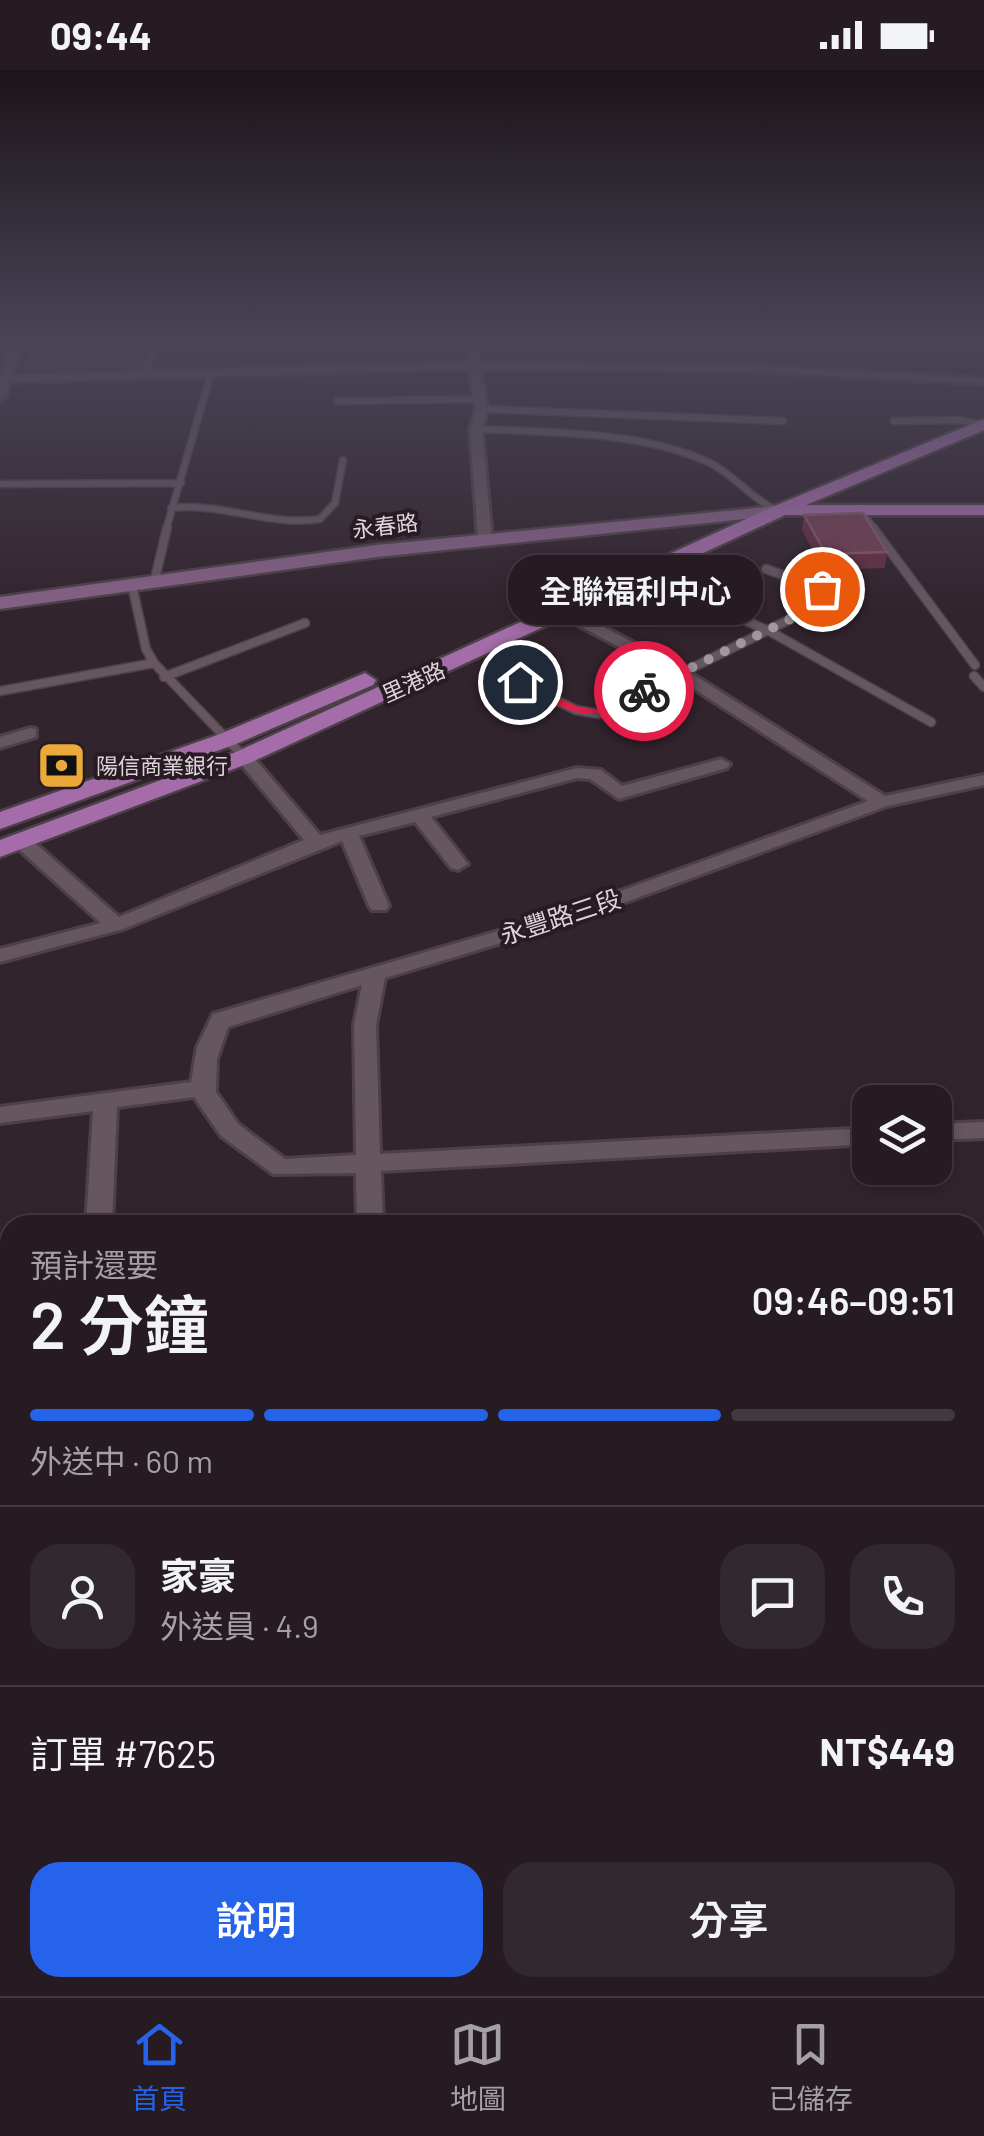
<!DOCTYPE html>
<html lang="zh-TW">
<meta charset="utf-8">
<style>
body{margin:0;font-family:Barlow,"Noto Sans TC",sans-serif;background:#32282f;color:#f1f3f6;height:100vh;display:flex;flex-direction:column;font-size:38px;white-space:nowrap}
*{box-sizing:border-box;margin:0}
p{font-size:32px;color:#a4a1a5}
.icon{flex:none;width:55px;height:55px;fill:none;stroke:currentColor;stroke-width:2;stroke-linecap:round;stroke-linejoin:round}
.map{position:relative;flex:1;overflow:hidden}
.drawer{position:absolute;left:0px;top:1145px;width:985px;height:782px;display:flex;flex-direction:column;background:#261b22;border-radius:30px 30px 0 0;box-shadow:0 5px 15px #0003,0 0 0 2px #423940}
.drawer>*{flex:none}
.tools{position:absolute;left:852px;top:1015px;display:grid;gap:20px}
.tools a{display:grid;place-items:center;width:100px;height:100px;border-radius:20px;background:#261b22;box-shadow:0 5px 15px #0003,0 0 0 2px #423940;font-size:50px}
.pin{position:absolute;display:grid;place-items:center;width:85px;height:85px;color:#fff;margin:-42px;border:5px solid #fff;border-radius:50%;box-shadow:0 2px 10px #0007}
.courier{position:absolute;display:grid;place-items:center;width:100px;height:100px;margin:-50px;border:8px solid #e11d48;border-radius:50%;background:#fff;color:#222;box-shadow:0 2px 12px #0007}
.bubble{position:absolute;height:70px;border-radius:30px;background:#261b22;box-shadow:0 5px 15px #0003,0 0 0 2px #423940;font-size:32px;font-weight:600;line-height:70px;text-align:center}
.overview em{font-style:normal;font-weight:600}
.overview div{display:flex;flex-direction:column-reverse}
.overview{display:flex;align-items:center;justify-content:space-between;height:170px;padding:0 30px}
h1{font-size:65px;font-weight:600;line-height:75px}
.bar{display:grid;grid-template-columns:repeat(4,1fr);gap:15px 10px;align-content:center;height:120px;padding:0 30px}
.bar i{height:12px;border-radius:8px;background:#423940}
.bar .selected{background:#2563eb}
.bar p{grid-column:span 4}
.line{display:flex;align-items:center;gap:25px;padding:0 30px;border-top:2px solid #423940}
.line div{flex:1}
.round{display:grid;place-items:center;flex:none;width:105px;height:105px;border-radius:30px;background:#32282f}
.cta{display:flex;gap:20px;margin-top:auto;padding:20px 30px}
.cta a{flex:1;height:115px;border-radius:30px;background:#2563eb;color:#fff;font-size:40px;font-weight:600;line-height:115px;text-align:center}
.cta a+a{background:#32282f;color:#f1f3f6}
.status{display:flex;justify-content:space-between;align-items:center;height:70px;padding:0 50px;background:#261b22;direction:ltr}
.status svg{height:28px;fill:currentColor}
.dock{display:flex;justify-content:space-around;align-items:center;height:140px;border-top:2px solid #423940;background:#261b22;font-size:28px;color:#a4a1a5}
.dock a{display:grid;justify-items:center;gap:5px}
.dock .selected{color:#2563eb}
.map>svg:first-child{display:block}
.green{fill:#663637}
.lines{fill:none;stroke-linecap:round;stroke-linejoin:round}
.lane-far1-casing{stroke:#4d4148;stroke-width:9}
.lane-casing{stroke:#4d4148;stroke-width:11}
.street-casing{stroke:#4d4148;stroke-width:6}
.secondary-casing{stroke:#4d4148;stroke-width:5}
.primary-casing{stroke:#4d4148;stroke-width:5}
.lane-far1{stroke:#665660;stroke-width:6}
.lane{stroke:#665660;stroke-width:8}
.street{fill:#665660;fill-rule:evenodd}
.secondary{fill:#856185;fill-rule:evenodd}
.primary{fill:#a46da9;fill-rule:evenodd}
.wall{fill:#652f42}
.shaded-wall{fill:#4b2333}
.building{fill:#724053;stroke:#835868;stroke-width:2.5}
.route{fill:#e11d48}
.done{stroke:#a2979d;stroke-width:10;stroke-dasharray:0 18}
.labels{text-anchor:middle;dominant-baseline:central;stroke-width:8;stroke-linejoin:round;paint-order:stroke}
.far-street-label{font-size:22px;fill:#ded5da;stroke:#281b23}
.far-poi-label{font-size:22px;fill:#ded5da;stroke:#281b23;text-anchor:start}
.street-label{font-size:25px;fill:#ded5da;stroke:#281b23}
</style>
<div class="status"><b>09:44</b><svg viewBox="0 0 49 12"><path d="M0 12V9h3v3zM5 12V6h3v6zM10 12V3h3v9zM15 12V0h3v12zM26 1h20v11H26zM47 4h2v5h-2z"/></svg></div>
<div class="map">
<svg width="984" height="1926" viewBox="0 0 984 1926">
<rect width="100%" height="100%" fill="#32242d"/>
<path class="green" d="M 37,273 L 154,273 L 144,297 L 21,300 Z"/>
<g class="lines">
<defs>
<path id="lane-far1" d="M 146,304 L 155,273
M 337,331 L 478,329
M 482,339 L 783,351
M 894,351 L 959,350 L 983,355
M 476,359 C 547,362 642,361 708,392 C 734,404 751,429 778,441
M 0,414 L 181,413
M 171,438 C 222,432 270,457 320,449 L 335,433 L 343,390
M 861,441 L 875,460
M 166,460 L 211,303"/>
<path id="lane" d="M 873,458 L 975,595
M 643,505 L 771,562 L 931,652
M 154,513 L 167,458
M 132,515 L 146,579 L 154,593 L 244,687
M 974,606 L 984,617
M 164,607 L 305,553
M 520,613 L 576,640 L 599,644 L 831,529 L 822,519 L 766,499
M 0,621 L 154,593"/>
<path id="street" d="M 12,273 L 23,273 L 13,305 L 468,292 L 465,273 L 475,273 L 479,292 L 740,295 L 984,308 L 984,314 L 740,301 L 480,299 L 488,339 L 482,359 L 492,469 L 485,473 L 478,469 L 470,359 L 476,339 L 469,299 L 10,312 L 6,326 L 0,330 L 0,309 Z
M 561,540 L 571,540 L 686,600 L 885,726 L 984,705 L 984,715 L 887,736 L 574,851 L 385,908 L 376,955 L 380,1084 L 870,1058 L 870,1074 L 381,1101 L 383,1155 L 357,1155 L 356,1103 L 273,1104 L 221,1066 L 194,1027 L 117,1037 L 112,1155 L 86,1155 L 93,1041 L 0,1053 L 0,1037 L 191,1012 L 197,977 L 213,944 L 560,843 L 868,731 L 674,606 L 561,546 ZM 362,915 L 354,955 L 356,1085 L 285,1089 L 238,1054 L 216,1022 L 217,989 L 228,957 Z
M 30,658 L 36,659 L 36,667 L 0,678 L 0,667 Z
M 244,682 L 250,683 L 320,765 L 577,698 L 601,700 L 622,716 L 721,689 L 730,694 L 727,698 L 619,729 L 590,709 L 577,708 L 431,747 L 468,794 L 458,800 L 451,798 L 415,752 L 359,766 L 389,836 L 386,840 L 372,840 L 369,836 L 342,771 L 123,859 L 0,892 L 0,879 L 101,853 L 13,774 L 10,770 L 13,766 L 27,766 L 119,847 L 304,770 L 235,687 Z
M 984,1052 L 984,1068 L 935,1070 L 935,1054 Z
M 10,1179 L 10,1199 L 0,1201 L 0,1181 Z
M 0,1477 L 10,1477 L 10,1505 L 0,1505 Z
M 984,1479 L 984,1535 L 975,1536 L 975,1480 Z
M 0,1560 L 10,1560 L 10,1619 L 0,1620 Z"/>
<path id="secondary" d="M 778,436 L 784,437 L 784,445 L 377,487 L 0,539 L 0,527 L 377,475 Z"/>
<path id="primary" d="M 984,349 L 984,360 L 806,435 L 984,435 L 984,445 L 785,445 L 252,692 L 0,787 L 0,770 L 236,682 L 772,437 Z
M 365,603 L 376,610 L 373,615 L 236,674 L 0,759 L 0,742 L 220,664 Z"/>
</defs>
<use href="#lane-far1" class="lane-far1-casing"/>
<use href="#lane" class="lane-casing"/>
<use href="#street" class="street-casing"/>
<use href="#secondary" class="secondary-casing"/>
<use href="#primary" class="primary-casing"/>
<use href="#lane-far1" class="lane-far1"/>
<use href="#lane" class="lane"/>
<use href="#street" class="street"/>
<use href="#secondary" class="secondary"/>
<use href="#primary" class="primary"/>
</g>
<path class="wall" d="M 804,445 L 887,482 L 885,498 L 823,500 L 802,460 Z"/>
<path class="shaded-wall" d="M 268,1918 L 274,1918 L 274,1926 L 268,1926 Z"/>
<path class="building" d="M 863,443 L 887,482 L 826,484 L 804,445 Z
M 201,1918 L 268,1918 L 268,1926 L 201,1926 Z
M 428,1918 L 584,1918 L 585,1926 L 428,1926 Z"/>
<linearGradient id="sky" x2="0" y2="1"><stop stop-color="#1c1419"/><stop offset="0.5" stop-color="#494557"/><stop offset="1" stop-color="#494557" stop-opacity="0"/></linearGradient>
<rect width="984" height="543" fill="url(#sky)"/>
<path class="route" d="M 516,610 L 579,637 L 598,640 L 639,619 L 650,621 C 597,662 569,641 516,615 Z"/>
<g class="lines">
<path class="done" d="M 644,621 L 831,529 L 822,519"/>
</g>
<defs>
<symbol id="bank-square" viewBox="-11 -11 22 22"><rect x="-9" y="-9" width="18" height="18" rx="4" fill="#eba93a" stroke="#281b23"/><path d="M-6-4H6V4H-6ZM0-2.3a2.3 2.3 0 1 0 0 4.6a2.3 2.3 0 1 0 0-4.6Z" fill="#111"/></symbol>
</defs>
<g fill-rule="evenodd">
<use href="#bank-square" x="34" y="668" width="55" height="55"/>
</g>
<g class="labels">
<g class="far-street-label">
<text transform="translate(385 455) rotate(-7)">永春路</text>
<text transform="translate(413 611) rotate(-24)">里港路</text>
</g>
<g class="far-poi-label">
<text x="96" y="695">陽信商業銀行</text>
</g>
<g class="street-label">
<text transform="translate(560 846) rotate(-18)">永豐路三段</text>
</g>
</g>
</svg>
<div class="tools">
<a><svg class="icon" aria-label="layers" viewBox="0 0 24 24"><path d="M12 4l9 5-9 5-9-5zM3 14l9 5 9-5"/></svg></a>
</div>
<div class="pin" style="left:822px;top:519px;background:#ea580c"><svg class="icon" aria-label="bag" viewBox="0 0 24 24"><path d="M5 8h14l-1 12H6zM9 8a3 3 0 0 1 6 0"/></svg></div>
<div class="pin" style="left:520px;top:612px;background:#1f2937"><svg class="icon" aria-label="home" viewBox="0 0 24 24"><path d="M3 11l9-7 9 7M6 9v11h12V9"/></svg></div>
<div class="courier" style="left:644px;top:621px"><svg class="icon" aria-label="bike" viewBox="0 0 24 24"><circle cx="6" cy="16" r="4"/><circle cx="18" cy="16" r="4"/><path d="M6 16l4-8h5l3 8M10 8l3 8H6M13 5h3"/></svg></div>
<div class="bubble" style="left:508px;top:485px;width:255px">全聯福利中心</div>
<section class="drawer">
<div class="overview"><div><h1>2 分鐘</h1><p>預計還要</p></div><em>09:46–09:51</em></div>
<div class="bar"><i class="selected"></i><i class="selected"></i><i class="selected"></i><i></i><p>外送中 · 60 m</p></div>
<div class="line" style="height:180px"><a class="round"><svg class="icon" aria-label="person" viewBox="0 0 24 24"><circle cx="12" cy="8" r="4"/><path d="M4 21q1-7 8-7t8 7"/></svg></a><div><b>家豪</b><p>外送員 · 4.9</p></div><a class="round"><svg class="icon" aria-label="chat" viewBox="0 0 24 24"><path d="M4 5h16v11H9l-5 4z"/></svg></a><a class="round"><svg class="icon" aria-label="phone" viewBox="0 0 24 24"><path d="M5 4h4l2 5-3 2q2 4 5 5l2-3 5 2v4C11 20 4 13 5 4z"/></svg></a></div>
<div class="line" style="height:130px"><div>訂單 #7625</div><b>NT$449</b></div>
<div class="cta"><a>說明</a><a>分享</a></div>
</section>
</div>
<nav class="dock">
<a class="selected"><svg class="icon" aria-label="home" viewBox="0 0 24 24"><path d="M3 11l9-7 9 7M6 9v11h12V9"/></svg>首頁</a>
<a><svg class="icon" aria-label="map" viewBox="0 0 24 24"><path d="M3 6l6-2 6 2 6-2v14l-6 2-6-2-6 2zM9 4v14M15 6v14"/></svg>地圖</a>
<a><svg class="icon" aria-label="saved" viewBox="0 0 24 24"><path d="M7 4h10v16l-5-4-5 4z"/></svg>已儲存</a>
</nav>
